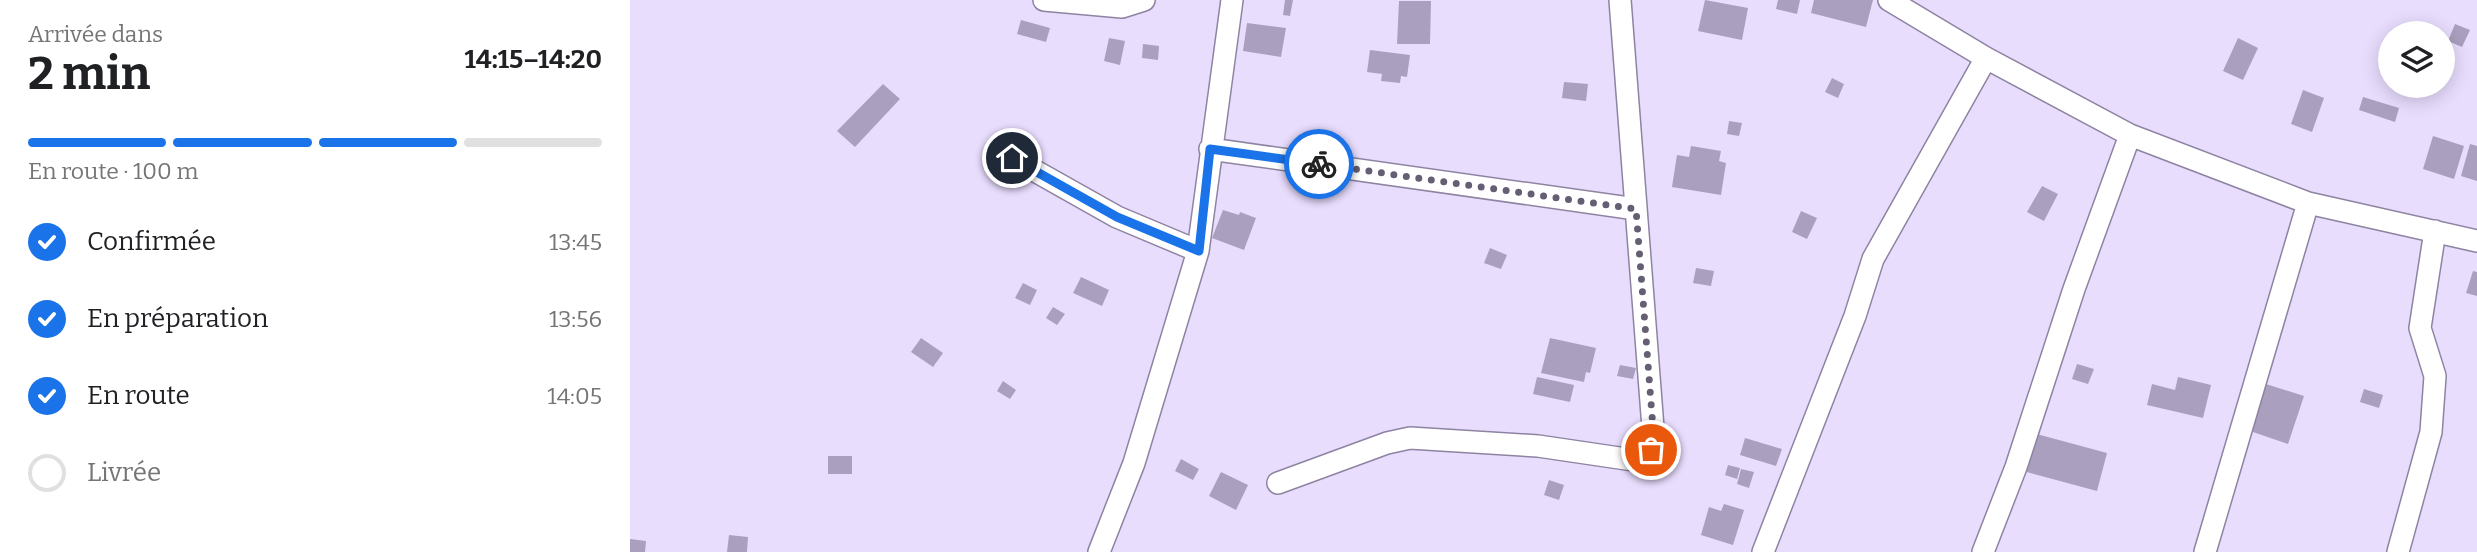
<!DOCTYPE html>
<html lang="fr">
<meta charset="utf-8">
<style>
body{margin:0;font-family:Bitter,serif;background:#f2f2f2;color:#202124;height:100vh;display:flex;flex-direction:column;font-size:26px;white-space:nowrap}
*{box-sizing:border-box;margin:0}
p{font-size:23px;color:#757577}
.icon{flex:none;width:38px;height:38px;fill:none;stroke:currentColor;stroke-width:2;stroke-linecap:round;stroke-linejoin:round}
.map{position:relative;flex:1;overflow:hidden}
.details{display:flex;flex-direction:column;background:#fff;width:630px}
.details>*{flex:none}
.tools{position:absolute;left:1748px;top:21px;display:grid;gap:14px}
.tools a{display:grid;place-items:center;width:77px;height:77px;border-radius:50%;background:#fff;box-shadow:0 4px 18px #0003;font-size:35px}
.pin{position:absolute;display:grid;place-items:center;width:60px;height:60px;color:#fff;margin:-30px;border:4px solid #fff;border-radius:50%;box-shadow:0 2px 7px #0007}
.courier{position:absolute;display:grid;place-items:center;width:70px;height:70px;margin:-35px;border:5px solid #1a73e8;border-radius:50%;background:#fff;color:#222;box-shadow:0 2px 9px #0007}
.overview em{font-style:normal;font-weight:700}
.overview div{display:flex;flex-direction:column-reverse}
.overview{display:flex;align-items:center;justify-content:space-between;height:119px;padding:0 28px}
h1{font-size:46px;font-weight:700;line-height:52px}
.bar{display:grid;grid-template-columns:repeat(4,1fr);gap:10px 7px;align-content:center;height:84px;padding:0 28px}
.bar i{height:9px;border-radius:5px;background:#e0e0e0}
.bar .on{background:#1a73e8}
.bar p{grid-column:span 4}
ol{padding:0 28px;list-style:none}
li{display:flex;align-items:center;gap:21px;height:77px}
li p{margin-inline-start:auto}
li .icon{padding:7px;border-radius:50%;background:#1a73e8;color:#fff;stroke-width:4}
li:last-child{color:#757577}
li i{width:38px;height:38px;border:4px solid #e0e0e0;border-radius:50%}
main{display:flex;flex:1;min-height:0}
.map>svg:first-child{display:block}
.building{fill:#ab9fbf}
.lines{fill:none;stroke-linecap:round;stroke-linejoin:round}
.minor-casing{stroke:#8e83a1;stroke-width:24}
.minor{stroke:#fff;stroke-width:21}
.done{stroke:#665e72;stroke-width:7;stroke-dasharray:0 12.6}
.route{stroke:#1a73e8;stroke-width:9}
</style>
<main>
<section class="details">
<div class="overview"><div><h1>2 min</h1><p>Arrivée dans</p></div><em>14:15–14:20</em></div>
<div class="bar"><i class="on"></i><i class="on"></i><i class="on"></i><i></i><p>En route · 100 m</p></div>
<ol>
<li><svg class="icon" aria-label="check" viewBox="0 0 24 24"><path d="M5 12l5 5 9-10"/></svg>Confirmée<p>13:45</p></li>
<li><svg class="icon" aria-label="check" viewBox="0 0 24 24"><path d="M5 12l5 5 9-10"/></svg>En préparation<p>13:56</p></li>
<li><svg class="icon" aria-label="check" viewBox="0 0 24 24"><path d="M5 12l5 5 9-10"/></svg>En route<p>14:05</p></li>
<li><i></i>Livrée</li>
</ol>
</section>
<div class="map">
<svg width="1847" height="552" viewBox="0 0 1847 552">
<rect width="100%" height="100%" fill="#e9ddfe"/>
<path class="building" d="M 655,0 L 663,0 L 660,16 L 653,15 Z
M 1075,0 L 1118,8 L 1112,40 L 1068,31 Z
M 1148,0 L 1170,0 L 1167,14 L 1146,9 Z
M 1184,0 L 1243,0 L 1236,27 L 1181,13 Z
M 769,1 L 801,1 L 800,44 L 767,44 Z
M 391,20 L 420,28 L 416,42 L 387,34 Z
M 617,23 L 656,28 L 651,57 L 613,51 Z
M 1825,24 L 1840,30 L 1832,47 L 1818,41 Z
M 479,38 L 495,41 L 490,65 L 474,61 Z
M 1608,38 L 1628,48 L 1613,80 L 1593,71 Z
M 513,44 L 529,46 L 528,60 L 512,58 Z
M 740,50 L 780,55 L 777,77 L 771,76 L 770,83 L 751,81 L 752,74 L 737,72 Z
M 1202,78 L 1214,84 L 1208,98 L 1195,92 Z
M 934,82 L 958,84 L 956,101 L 932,98 Z
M 253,84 L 270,99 L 225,147 L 207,131 Z
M 1673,90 L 1694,98 L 1682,132 L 1661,124 Z
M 1733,97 L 1769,108 L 1765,122 L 1729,110 Z
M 1099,121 L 1112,123 L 1109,136 L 1097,134 Z
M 1803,136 L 1834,146 L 1824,179 L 1793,169 Z
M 1840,144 L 1847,146 L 1847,181 L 1831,176 Z
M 1061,146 L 1091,151 L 1089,161 L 1096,163 L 1091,195 L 1042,187 L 1047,155 L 1059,157 Z
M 1412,186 L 1428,194 L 1414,221 L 1397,212 Z
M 593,210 L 609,215 L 610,212 L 626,218 L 614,250 L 582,238 Z
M 1171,211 L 1187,218 L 1177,239 L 1162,232 Z
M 860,248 L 877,255 L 871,269 L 854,263 Z
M 1066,268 L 1084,271 L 1081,286 L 1063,283 Z
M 1843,271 L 1847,272 L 1847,296 L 1836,293 Z
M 451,277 L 479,290 L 472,306 L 443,293 Z
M 393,283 L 407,290 L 400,305 L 385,298 Z
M 423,307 L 435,314 L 427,325 L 416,318 Z
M 291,338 L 313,353 L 303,367 L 281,352 Z
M 920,338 L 966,348 L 960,373 L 956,372 L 954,382 L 911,373 Z
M 1447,364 L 1464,369 L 1458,384 L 1442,379 Z
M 990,365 L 1006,368 L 1003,379 L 987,376 Z
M 907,377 L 944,385 L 940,402 L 903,394 Z
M 1548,377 L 1581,385 L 1573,418 L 1517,405 L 1522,384 L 1545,390 Z
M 373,381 L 386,390 L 380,399 L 367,391 Z
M 1636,384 L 1674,396 L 1658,444 L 1620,431 Z
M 1734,389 L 1753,395 L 1749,408 L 1730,402 Z
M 1403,433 L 1477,453 L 1467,491 L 1393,471 Z
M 1115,438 L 1152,449 L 1146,466 L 1110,455 Z
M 198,456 L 222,456 L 222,474 L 198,474 Z
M 551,459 L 569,469 L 563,480 L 545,471 Z
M 1098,465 L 1110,468 L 1107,479 L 1095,475 Z
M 1111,469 L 1124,472 L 1119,488 L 1107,484 Z
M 591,472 L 618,485 L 606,510 L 579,496 Z
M 919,480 L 934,485 L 929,500 L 914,495 Z
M 1094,504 L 1114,510 L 1103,545 L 1071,535 L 1079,507 L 1091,511 Z
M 99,535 L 118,537 L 117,552 L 97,552 Z
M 0,539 L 16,541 L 15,552 L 0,552 Z"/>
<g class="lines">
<defs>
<path id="minor" d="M 414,0 L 492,7 L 514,0
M 1259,0 L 1356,58 L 1500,135 L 1678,203 L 1847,241
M 580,149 L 1006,209
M 382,158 L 487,217 L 568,251
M 648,483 L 757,443 L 780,438 L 908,446 L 1003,460 L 1021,450 L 1024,441 L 990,0
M 469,552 L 504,463 L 568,251 L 602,0
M 1133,552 L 1225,316 L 1243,259 L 1356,58
M 1353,552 L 1386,467 L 1444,289 L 1500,135
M 1575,552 L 1678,203
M 1768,552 L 1801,432 L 1805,376 L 1790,328 L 1805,231"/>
</defs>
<use href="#minor" class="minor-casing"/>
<use href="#minor" class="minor"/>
</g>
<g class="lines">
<path class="done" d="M 689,164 L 1006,209 L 1024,441 L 1021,450"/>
<path class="route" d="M 382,158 L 487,217 L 569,251 L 580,149 L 689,164"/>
</g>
</svg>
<div class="tools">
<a><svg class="icon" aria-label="layers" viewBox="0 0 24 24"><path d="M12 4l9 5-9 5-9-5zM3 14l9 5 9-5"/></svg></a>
</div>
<div class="pin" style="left:1021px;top:450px;background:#ea580c"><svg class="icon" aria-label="bag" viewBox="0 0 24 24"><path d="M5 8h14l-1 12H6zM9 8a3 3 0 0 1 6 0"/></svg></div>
<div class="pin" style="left:382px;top:158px;background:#1f2937"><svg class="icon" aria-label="home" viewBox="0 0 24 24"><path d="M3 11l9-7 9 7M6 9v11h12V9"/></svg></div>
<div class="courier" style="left:689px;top:164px"><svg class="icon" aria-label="bike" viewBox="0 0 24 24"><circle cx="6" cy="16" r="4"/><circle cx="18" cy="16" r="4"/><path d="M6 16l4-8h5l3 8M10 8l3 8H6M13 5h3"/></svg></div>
</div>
</main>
